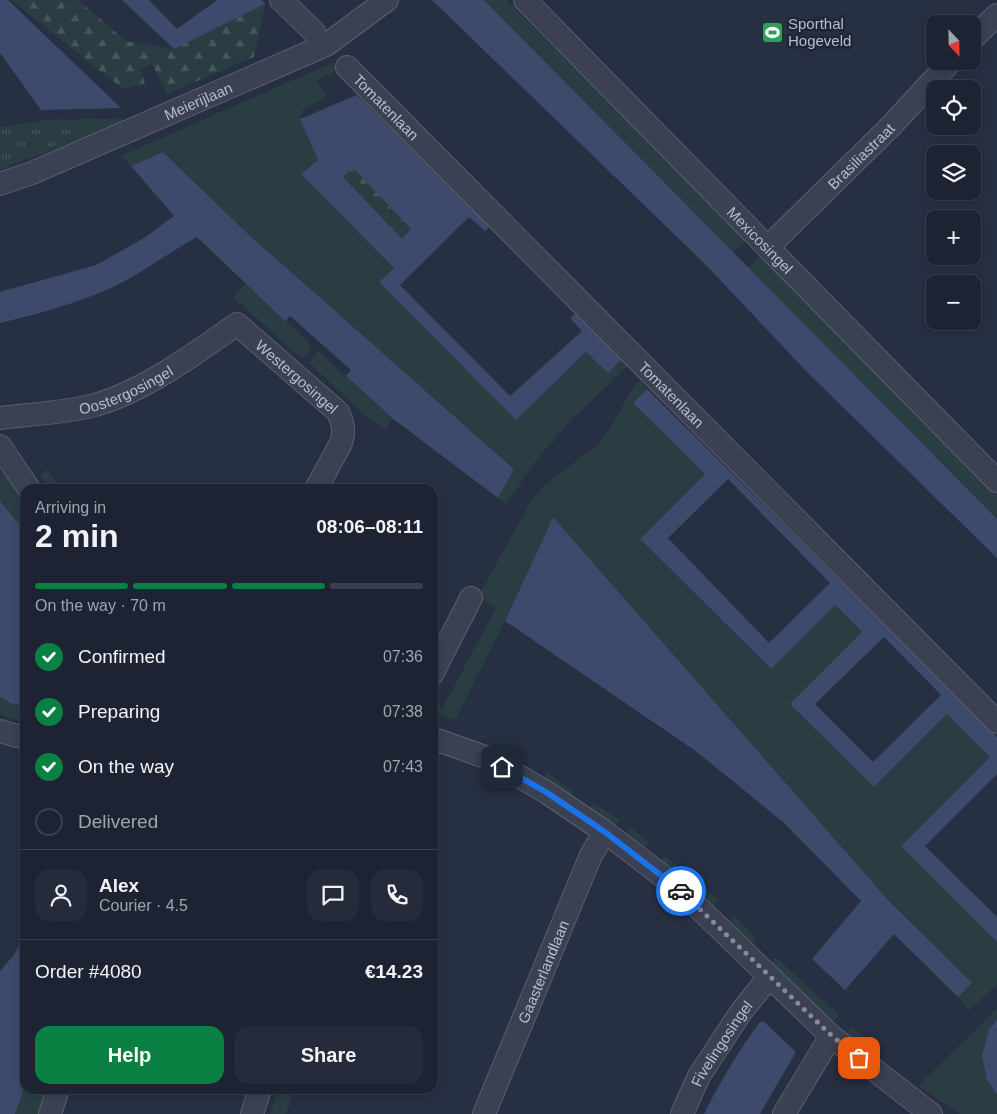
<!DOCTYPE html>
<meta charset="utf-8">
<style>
body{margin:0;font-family:Helvetica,sans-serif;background:#252b3a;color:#f1f3f6;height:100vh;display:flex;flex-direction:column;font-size:19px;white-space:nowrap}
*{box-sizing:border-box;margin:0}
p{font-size:16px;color:#a0a4ac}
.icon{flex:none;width:28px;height:28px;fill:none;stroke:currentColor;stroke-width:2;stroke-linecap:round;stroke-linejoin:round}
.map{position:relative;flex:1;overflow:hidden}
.details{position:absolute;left:20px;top:484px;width:418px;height:610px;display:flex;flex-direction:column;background:#1d2332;border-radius:15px;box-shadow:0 2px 8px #0003,0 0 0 1px #3b404d}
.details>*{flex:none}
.needle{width:32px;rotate:158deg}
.fabs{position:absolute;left:926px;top:15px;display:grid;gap:10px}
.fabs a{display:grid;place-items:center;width:55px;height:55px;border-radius:10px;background:#1d2332;box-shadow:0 2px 8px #0003,0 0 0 1px #3b404d;font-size:25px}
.pin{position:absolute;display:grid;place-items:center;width:42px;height:42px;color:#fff;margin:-21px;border-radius:10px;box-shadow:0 2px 8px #0006}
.courier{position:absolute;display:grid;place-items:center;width:50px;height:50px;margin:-25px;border:4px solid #1a73e8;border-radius:50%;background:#fff;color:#222;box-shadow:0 1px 6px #0007}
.summary em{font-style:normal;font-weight:700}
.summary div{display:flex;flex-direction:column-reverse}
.summary{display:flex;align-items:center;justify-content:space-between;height:85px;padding:0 15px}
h1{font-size:32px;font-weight:700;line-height:38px}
.bar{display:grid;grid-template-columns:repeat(4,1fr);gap:8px 5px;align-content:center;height:60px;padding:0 15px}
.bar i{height:6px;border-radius:4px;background:#3b404d}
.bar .current{background:#0b8043}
.bar p{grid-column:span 4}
.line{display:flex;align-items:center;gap:12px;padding:0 15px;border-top:1px solid #3b404d}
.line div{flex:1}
.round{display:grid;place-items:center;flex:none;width:52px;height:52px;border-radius:15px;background:#252b3a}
ol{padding:0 15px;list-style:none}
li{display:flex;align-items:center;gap:15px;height:55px}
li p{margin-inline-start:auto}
li .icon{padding:5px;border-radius:50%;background:#0b8043;color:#fff;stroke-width:4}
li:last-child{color:#a0a4ac}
li i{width:28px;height:28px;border:2px solid #3b404d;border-radius:50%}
.action{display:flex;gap:10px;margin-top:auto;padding:10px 15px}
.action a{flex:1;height:58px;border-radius:15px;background:#0b8043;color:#fff;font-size:20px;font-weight:700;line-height:58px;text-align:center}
.action a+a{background:#252b3a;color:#f1f3f6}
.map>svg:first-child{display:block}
.grass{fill:#293d43}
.forest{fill:url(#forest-firs)}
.park{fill:url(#park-tufts)}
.water{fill:#3d4a6b;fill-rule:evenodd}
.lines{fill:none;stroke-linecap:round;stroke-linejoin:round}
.minor-casing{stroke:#595f6f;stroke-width:24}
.minor{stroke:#3b4152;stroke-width:22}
.done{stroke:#858b9c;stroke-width:5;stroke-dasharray:0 9}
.route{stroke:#1a73e8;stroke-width:6}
.labels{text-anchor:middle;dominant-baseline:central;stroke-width:5;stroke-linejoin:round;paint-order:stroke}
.poi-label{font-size:15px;fill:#b8bdcc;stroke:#202637;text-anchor:start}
.street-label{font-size:15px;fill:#b8bdcc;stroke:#202637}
</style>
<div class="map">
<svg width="997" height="1114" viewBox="0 0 997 1114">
<defs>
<pattern id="forest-firs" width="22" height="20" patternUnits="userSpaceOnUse" patternTransform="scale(1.25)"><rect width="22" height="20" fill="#293d43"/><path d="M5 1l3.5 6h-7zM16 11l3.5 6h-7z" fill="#46575d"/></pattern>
<pattern id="park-tufts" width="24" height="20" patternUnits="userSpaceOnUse" patternTransform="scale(1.25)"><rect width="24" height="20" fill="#293d43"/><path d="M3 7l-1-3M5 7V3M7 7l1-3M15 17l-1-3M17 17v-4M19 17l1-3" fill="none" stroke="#46575d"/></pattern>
</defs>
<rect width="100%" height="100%" fill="#272f42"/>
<path class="grass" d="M 484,0 L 506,0 L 747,240 L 733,253 Z
M 332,63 L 340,69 L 317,80 L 326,97 L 303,110 L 300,119 L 318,160 L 302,174 L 394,268 L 379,282 L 516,420 L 588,351 L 621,360 L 577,313 L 631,363 L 569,422 L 535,462 L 506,505 L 498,498 L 514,469 L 247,233 L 163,152 L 131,166 L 121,156 Z
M 122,118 L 123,124 L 0,169 L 0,127 L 48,120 Z
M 760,256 L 997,494 L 997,519 L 749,268 Z
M 246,283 L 308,341 L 311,348 L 302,359 L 233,297 Z
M 318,351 L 392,418 L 385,430 L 361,412 L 309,363 Z
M 640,380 L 647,389 L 633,403 L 705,474 L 640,539 L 770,669 L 835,605 L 862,632 L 791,704 L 874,787 L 947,714 L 990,757 L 901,846 L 997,942 L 997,984 L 970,1010 L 958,997 L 971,983 L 888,900 L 553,517 L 505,621 L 455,720 L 433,712 L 433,705 L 442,709 L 496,608 L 478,597 L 532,499 L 546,484 L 598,444 L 613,424 L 630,391 Z
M 0,470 C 5,473 23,496 25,502 C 27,510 25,522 25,531 L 0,501 Z
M 46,470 L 63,489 L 50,489 L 40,475 Z
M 0,697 L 10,703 L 25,706 L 25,721 L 11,719 L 0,714 Z
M 547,773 L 574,791 L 569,798 L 543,781 Z
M 594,803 L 620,820 L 614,827 L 589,809 Z
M 630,827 L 649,842 L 643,848 L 624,834 Z
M 665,856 L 690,876 L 684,883 L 660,863 Z
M 700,884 L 719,900 L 713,907 L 694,890 Z
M 735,917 L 757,938 L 751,944 L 729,922 Z
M 776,957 L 839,1015 L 833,1022 L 770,964 Z
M 997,1008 L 997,1020 L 989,1029 L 987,1080 L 997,1095 L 997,1114 L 960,1114 L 918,1086 Z
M 851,1027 L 876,1048 L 870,1055 L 845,1034 Z
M 25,1086 L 25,1089 L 48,1089 L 40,1114 L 15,1114 Z
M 278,1089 L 294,1089 L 286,1114 L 270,1114 Z"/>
<path class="forest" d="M 11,0 L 78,0 L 126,41 L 173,49 L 265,4 L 254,57 L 167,94 L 152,64 L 141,69 L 145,84 L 123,89 Z
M 352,167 L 411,229 L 402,240 L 342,177 Z"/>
<path class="park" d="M 48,122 L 80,123 L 86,136 L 0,163 L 0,129 Z"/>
<path class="water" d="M 0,0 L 8,0 L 121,108 L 41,110 L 0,53 Z
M 122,0 L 149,0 L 177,29 L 217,0 L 262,0 L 265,4 L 174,49 Z
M 432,0 L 484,0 L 997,519 L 997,558 L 807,372 L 705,264 Z
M 357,95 L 490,226 L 485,231 L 469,217 L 400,285 L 510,396 L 582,331 L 570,318 L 577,313 L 621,360 L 608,373 L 586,352 L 516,420 L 379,282 L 394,268 L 301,174 L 318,160 L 300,119 ZM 353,168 L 411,229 L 402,239 L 343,177 Z
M 163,152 L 247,233 L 514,469 L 498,498 L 392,418 L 346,376 L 351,370 L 290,316 L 285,321 L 197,237 C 168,253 141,274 111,288 C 75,304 38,314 0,323 L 0,292 L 96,265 L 144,238 L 174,216 L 131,166 Z
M 647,389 L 997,737 L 997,774 L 925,846 L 997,917 L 997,942 L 901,846 L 990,757 L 947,714 L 874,787 L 790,704 L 862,632 L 835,605 L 771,669 L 640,539 L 705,474 L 633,403 ZM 728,479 L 830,583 L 769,643 L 668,538 ZM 884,637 L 941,695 L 873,762 L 815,704 Z
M 0,501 L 25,531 L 25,706 L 10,703 L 0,697 Z
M 553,517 L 888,900 L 972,983 L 958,997 L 894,934 L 845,990 L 812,959 L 861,901 L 783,822 L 697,752 L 505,621 Z
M 25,936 L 25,1086 L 15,1114 L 0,1114 L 0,971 L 13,956 Z
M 997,1020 L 997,1095 L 987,1080 L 982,1056 L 989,1029 Z
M 763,1021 L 796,1052 L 760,1114 L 704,1114 C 720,1082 738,1052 759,1023 Z"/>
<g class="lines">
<defs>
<g id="minor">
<path d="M 281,0 L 314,32"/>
<path id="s1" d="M 525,0 L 997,481"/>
<path d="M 972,39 L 997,15"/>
<path id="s2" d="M 347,67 L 997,722"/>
<path id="s3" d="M 0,184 L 32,173 L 326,45 L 387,0"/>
<path id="s4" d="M 768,247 L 890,127 L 951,61"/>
<path id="s5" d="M 0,418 C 31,414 64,413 95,405 C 144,391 195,354 237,324 L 338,412 C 343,423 345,431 341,443 L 316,489"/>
<path d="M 0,446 L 29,489"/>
<path d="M 432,674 L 471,598"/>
<path d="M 0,731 L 17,736 L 25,737"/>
<path d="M 432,738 L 488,758 L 546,792 L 605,832 L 677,887 L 831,1036 L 931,1114"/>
<path d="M 50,1114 L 58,1089"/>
<path d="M 252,1114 L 260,1089"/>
<path id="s6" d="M 484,1114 L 591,855 L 605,832"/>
<path id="s7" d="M 682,1114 L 699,1076 L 741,1012 L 769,977"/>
<path d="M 784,1114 L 831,1036"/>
</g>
</defs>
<use href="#minor" class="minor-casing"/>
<use href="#minor" class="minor"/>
</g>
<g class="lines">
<path class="done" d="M 681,891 L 832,1036 L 859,1058"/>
<path class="route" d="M 502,767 L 546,792 L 605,832 L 681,891"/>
</g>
<defs>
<symbol id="stadium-square" viewBox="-11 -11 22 22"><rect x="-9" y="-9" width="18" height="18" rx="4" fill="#2e9e5b" stroke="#202637"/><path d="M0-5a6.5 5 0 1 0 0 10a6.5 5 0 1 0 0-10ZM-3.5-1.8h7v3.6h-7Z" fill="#fff"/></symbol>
</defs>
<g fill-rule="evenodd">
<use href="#stadium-square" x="760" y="20" width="25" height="25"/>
</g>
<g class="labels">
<g class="poi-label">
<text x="788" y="23">Sporthal<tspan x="788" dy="17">Hogeveld</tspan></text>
</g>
<g class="street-label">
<text stroke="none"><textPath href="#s3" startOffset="215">Meierijlaan</textPath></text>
<text stroke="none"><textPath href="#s2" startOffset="56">Tomatenlaan</textPath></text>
<text stroke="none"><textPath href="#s4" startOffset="130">Brasiliastraat</textPath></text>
<text stroke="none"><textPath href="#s1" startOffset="336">Mexicosingel</textPath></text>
<text stroke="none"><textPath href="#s5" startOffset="340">Westergosingel</textPath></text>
<text stroke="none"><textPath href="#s5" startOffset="130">Oostergosingel</textPath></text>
<text stroke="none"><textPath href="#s2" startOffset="461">Tomatenlaan</textPath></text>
<text stroke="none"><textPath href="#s6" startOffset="154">Gaasterlandlaan</textPath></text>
<text stroke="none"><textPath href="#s7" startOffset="81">Fivelingosingel</textPath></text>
</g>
</g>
</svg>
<div class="fabs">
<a><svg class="needle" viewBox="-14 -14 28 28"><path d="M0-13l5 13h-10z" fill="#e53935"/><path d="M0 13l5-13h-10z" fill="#a0a4ac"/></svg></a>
<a><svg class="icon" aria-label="locate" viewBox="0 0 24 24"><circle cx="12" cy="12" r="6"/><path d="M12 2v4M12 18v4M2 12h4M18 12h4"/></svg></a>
<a><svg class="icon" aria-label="layers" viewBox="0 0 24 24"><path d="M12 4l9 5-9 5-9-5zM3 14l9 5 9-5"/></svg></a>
<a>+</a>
<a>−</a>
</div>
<div class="pin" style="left:859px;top:1058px;background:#ea580c"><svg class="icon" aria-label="bag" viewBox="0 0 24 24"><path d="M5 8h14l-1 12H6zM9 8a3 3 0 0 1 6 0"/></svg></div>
<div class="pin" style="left:502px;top:767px;background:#1f2937"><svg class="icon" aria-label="home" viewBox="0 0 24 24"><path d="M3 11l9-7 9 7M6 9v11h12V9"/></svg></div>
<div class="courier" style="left:681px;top:891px"><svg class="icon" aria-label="car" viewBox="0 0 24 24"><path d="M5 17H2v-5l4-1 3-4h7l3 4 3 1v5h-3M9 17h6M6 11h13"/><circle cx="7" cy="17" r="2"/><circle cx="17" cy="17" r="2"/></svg></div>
<section class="details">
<div class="summary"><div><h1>2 min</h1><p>Arriving in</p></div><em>08:06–08:11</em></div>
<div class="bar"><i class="current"></i><i class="current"></i><i class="current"></i><i></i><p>On the way · 70 m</p></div>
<ol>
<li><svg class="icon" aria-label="check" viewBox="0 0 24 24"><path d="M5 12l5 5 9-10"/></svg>Confirmed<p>07:36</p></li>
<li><svg class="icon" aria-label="check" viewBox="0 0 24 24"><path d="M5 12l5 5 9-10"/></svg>Preparing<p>07:38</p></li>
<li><svg class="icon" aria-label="check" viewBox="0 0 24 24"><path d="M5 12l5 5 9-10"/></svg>On the way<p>07:43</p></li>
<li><i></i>Delivered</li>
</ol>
<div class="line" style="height:90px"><a class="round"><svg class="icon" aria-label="person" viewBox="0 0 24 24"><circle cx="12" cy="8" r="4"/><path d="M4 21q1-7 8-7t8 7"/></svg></a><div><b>Alex</b><p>Courier · 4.5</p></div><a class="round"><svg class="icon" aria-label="chat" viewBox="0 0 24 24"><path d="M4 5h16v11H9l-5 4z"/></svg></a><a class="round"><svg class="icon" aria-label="phone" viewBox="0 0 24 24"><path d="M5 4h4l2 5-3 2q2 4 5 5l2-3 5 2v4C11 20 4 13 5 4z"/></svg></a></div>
<div class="line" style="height:65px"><div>Order #4080</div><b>€14.23</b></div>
<div class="action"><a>Help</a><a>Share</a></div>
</section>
</div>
